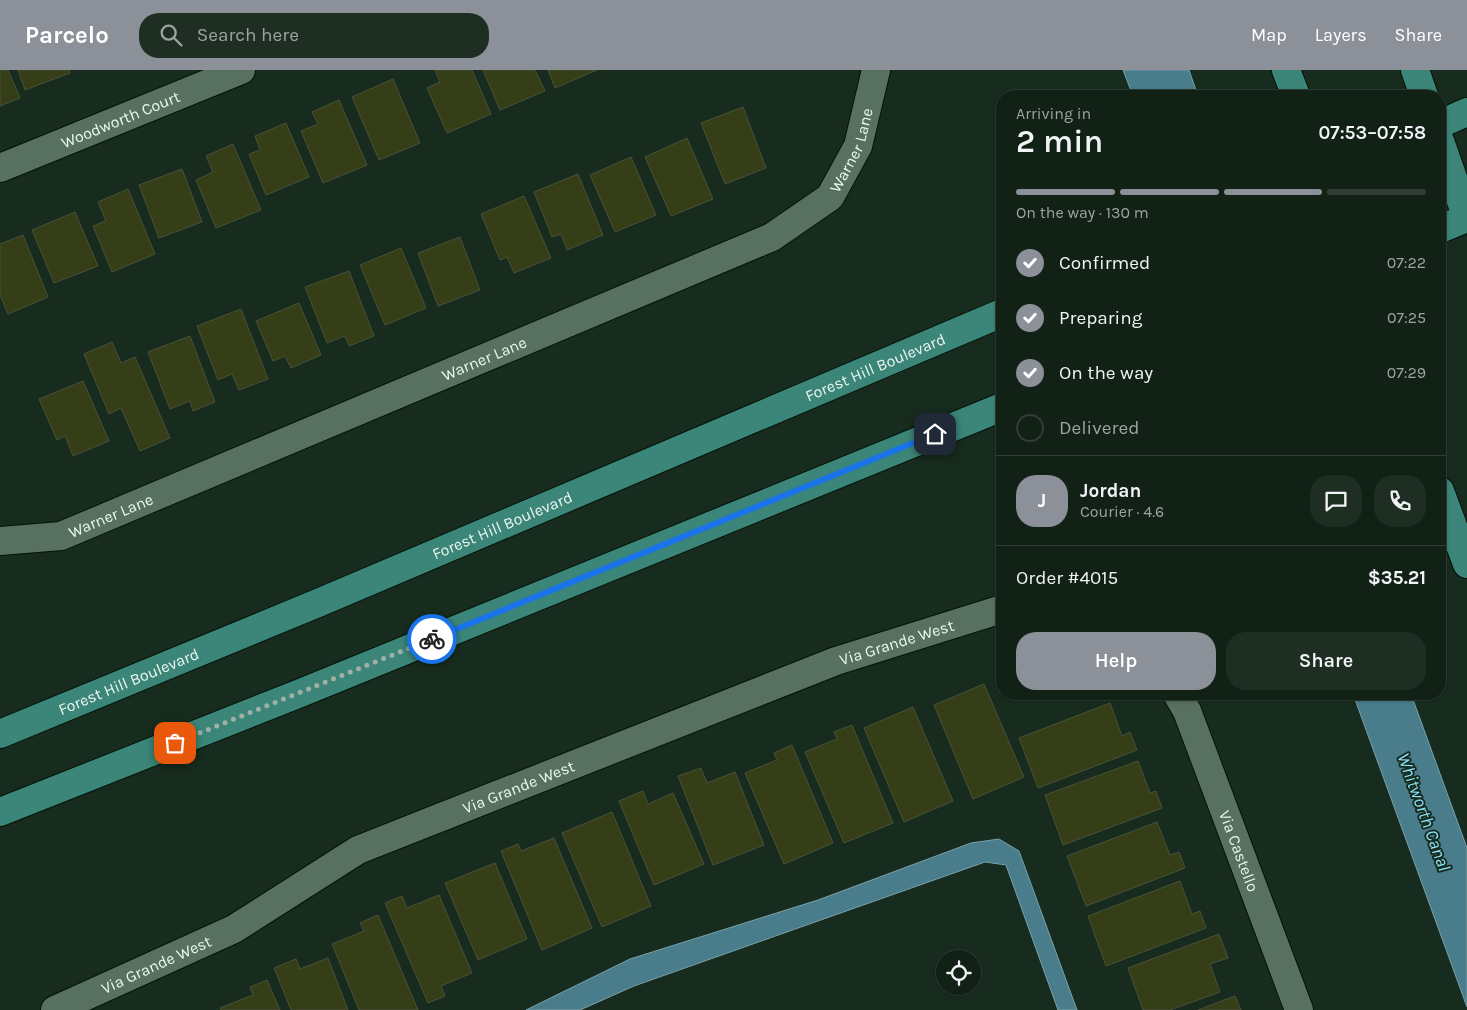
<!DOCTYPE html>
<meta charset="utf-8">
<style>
body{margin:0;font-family:Karla,sans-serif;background:#1e2e23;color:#f1f3f6;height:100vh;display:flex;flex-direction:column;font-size:19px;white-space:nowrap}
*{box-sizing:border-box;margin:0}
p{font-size:16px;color:#9ca3a1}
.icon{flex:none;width:28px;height:28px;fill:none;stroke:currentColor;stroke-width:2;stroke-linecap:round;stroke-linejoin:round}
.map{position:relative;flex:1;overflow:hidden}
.drawer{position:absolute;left:996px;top:20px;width:450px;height:610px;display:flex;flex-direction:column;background:#112116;border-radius:20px;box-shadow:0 1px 4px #0004,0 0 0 1px #303e35}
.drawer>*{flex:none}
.controls{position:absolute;left:936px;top:880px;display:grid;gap:10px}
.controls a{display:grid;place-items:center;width:45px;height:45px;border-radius:50%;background:#112116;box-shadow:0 1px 4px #0004,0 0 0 1px #303e35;font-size:25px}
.pin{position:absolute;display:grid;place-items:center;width:42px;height:42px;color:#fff;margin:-21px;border-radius:10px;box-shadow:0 2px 8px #0006}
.courier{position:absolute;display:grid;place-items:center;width:50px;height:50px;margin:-25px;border:4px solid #1a73e8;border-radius:50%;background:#fff;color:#222;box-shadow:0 1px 6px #0007}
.overview em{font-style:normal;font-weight:600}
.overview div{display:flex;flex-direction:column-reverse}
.overview{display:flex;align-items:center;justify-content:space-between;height:85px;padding:0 20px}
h1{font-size:32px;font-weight:600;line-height:38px}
.bar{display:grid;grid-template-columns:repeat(4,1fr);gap:8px 5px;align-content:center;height:60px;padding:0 20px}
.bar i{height:6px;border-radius:4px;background:#303e35}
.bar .active{background:#8c9099}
.bar p{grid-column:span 4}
.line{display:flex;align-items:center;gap:12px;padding:0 20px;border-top:1px solid #303e35}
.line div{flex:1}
.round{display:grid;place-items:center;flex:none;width:52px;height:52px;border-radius:20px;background:#1e2e23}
ol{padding:0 20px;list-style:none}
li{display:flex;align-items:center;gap:15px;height:55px}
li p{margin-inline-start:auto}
li .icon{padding:5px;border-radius:50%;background:#8c9099;color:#fff;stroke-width:4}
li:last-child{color:#9ca3a1}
li i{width:28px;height:28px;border:2px solid #303e35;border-radius:50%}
.action{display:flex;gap:10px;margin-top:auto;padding:10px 20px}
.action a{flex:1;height:58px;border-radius:20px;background:#8c9099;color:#fff;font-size:20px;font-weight:600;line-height:58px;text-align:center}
.action a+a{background:#1e2e23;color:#f1f3f6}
header{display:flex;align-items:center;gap:30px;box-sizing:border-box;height:70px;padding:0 25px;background:#8c9099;color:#fff}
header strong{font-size:24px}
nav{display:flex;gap:28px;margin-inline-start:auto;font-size:18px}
.search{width:350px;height:45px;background:#1e2e23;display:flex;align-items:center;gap:12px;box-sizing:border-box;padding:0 18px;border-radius:20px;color:#9ca3a1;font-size:19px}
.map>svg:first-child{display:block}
.water{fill:#497d8c;stroke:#79a2a9}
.building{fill:#353e17;stroke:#4a513a}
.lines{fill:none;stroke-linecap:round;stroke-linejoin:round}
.minor-casing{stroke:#021408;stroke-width:30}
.major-casing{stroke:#021408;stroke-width:30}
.minor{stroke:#58705f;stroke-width:28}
.major{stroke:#3c8679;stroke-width:28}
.done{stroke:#a0b0a5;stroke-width:5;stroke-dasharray:0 9}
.route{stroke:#1a73e8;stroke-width:6}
.labels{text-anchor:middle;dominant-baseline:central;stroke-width:4;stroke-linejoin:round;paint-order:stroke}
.street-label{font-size:16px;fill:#eaf7ed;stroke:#172c1e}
.water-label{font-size:18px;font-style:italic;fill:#8ae1fa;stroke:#172c1e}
</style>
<header>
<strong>Parcelo</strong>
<div class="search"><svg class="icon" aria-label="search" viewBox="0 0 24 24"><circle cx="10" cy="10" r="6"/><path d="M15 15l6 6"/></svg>Search here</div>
<nav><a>Map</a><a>Layers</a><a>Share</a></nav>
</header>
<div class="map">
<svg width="1467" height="940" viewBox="0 0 1467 940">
<rect width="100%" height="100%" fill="#172c1e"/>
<path class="water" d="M 1123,0 L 1189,0 L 1198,26 L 1133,26 Z
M 1353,624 L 1411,624 L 1467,778 L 1467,937 Z
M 999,769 L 1019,781 L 1077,940 L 1058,940 L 1006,795 L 985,792 L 634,916 L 580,940 L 526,940 L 630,889 L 818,830 L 971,773 Z"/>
<path class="building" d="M 0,0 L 8,0 L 20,28 L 0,36 Z
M 18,0 L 69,0 L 70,3 L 25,20 Z
M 435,0 L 472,0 L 491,44 L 447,63 L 427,18 L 440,12 Z
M 483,0 L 535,0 L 545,21 L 500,40 Z
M 548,0 L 597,0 L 555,18 Z
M 393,9 L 420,73 L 379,90 L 352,27 Z
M 339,30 L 367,95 L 323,113 L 301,61 L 318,54 L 312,42 Z
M 743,37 L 766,98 L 725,114 L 701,53 Z
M 286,53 L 309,107 L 266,125 L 249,84 L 260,80 L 255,66 Z
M 687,68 L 713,129 L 671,146 L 645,87 Z
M 233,74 L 261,140 L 216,158 L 196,110 L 213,102 L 206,86 Z
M 631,87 L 656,145 L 615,162 L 590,105 Z
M 182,99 L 202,152 L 159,168 L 139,115 Z
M 578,104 L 603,165 L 567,180 L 561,164 L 552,167 L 534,122 Z
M 128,119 L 155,184 L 112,202 L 93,156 L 106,151 L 98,132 Z
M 524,126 L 551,188 L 514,203 L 507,187 L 500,190 L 481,144 Z
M 75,142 L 98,196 L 54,213 L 32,160 Z
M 23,165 L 48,227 L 8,244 L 0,225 L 0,174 Z
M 460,167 L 480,220 L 438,236 L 418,183 Z
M 401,178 L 426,238 L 385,255 L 360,195 Z
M 349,201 L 374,266 L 349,276 L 345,266 L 327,273 L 305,217 Z
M 299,233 L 321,285 L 291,298 L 285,286 L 273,291 L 256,251 Z
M 241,239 L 268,309 L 239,320 L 232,304 L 218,310 L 197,256 Z
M 190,266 L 215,332 L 193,341 L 190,331 L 170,339 L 148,282 Z
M 112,272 L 121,293 L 135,287 L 170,368 L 140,381 L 121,338 L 109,344 L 84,284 Z
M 83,311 L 109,371 L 73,386 L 65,366 L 57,370 L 39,329 Z
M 984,614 L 1024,707 L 973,729 L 934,635 Z
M 1110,633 L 1122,666 L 1130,662 L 1137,680 L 1038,718 L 1019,668 Z
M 913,637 L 953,731 L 904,752 L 864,658 Z
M 852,655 L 893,753 L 844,773 L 805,682 L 837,669 L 834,662 Z
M 792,675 L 833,773 L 784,794 L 745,703 L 777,690 L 774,683 Z
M 1138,691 L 1150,723 L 1156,721 L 1162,738 L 1063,775 L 1045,725 Z
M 701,698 L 707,713 L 735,702 L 764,775 L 713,795 L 678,706 Z
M 643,721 L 648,734 L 673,723 L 704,794 L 654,815 L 619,731 Z
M 612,742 L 651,836 L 602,857 L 562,763 Z
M 1157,752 L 1170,785 L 1179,782 L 1185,798 L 1086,836 L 1067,786 Z
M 554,768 L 592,858 L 542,880 L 501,781 L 518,774 L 521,781 Z
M 495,793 L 527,869 L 478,890 L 445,813 Z
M 1180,811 L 1192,844 L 1200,841 L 1206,858 L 1106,896 L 1088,846 Z
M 439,825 L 472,903 L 441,916 L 445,926 L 428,933 L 385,833 L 402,826 L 407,838 Z
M 378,845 L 418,940 L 359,940 L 332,874 L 364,861 L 360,853 Z
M 1219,864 L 1228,888 L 1210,894 L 1220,922 L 1170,940 L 1143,940 L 1128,898 Z
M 328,888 L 348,940 L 291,940 L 274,898 L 296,889 L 300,899 Z
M 267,910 L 280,940 L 221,940 L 220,938 L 253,925 L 250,917 Z
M 1235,926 L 1241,940 L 1198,940 Z"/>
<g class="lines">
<defs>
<g id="minor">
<path id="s1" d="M 0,98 L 241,0"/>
<path id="s2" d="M 0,471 L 61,466 L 772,167 L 830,127 L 858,76 L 876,0"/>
<path id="s3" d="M 1177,624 L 1187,641 L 1299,940"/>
<path id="s4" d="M 55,940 L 234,859 L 358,780 L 836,591 L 1002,539"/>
</g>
<g id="major">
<path d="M 1286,0 L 1296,26"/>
<path d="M 1415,0 L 1424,26"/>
<path d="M 1440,54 L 1467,42"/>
<path d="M 1440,71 L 1467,148"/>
<path d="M 1440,159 L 1467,148"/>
<path d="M 1440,421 L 1467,494"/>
<path id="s5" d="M 0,664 L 318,533 L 1002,243"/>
<path d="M 0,742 L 298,624 L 1002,337"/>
</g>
</defs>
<use href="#minor" class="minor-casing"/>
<use href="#major" class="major-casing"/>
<use href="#minor" class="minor"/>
<use href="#major" class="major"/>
</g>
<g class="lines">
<path class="done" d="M 175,673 L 432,569"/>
<path class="route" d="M 432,569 L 935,364"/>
</g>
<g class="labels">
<g class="street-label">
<text stroke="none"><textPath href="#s1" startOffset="130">Woodworth Court</textPath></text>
<text stroke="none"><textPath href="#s2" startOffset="955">Warner Lane</textPath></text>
<text stroke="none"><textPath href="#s2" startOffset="520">Warner Lane</textPath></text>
<text stroke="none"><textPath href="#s5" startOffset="949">Forest Hill Boulevard</textPath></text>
<text stroke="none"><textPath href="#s2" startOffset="115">Warner Lane</textPath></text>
<text stroke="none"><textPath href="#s5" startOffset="544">Forest Hill Boulevard</textPath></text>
<text stroke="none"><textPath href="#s4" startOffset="921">Via Grande West</textPath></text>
<text stroke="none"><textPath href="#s5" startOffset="139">Forest Hill Boulevard</textPath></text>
<text stroke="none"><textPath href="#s4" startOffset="516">Via Grande West</textPath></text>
<text stroke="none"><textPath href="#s3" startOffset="169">Via Castello</textPath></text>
<text stroke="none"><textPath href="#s4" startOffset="111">Via Grande West</textPath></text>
</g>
<g class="water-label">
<text transform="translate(1424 742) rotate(70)">Whitworth Canal</text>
</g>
</g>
</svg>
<div class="controls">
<a><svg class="icon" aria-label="locate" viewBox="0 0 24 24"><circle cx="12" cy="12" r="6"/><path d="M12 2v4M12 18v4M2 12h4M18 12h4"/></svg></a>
</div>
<div class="pin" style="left:175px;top:673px;background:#ea580c"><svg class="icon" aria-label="bag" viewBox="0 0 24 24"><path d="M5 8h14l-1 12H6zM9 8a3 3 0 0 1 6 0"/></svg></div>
<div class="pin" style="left:935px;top:364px;background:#1f2937"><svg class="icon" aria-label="home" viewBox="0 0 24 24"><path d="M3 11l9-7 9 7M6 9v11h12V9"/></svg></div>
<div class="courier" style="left:432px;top:569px"><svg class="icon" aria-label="bike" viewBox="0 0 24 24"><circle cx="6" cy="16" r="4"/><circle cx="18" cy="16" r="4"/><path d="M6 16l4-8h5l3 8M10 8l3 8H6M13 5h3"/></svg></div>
<section class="drawer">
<div class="overview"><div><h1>2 min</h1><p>Arriving in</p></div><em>07:53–07:58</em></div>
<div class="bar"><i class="active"></i><i class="active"></i><i class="active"></i><i></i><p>On the way · 130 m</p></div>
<ol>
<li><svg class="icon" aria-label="check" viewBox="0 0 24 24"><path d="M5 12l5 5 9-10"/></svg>Confirmed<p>07:22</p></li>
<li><svg class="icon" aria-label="check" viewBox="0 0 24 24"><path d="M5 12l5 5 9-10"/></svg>Preparing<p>07:25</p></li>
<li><svg class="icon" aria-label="check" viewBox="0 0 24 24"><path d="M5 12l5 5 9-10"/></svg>On the way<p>07:29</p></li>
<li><i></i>Delivered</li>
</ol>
<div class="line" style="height:90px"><b class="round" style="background:#8c9099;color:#fff">J</b><div><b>Jordan</b><p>Courier · 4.6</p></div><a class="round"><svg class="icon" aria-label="chat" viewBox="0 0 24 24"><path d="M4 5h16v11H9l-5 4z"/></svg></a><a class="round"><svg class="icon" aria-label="phone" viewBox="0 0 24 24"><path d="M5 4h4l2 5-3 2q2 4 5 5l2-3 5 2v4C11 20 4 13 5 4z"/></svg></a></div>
<div class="line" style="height:65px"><div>Order #4015</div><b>$35.21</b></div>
<div class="action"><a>Help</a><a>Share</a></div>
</section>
</div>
